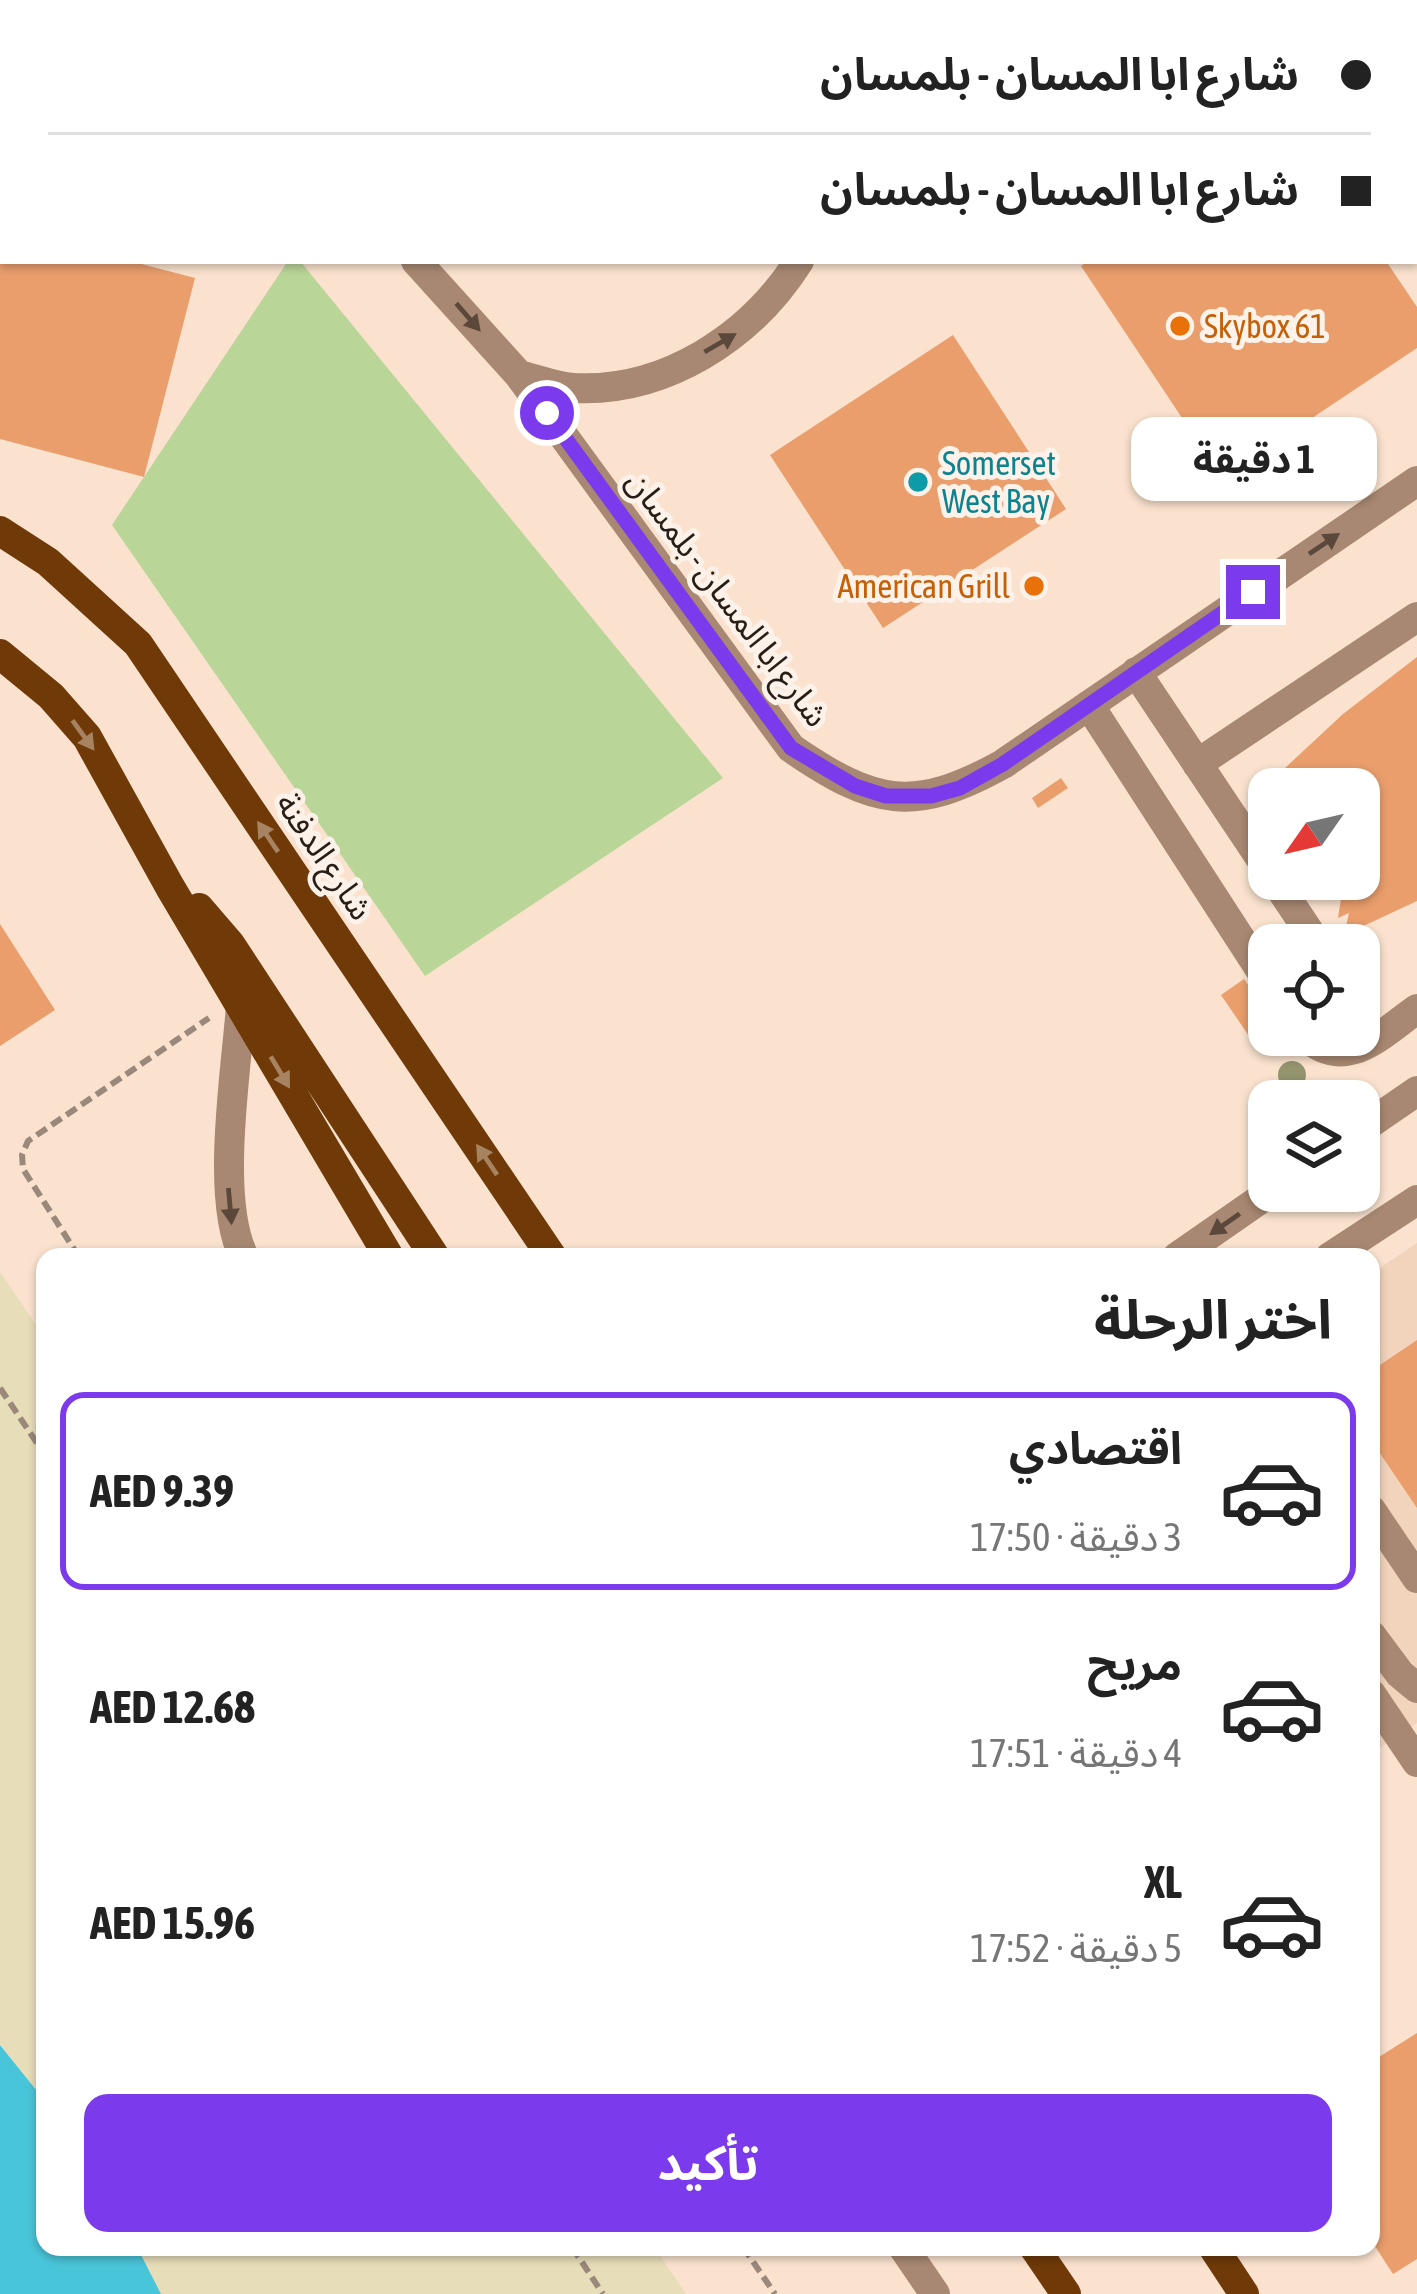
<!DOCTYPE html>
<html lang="ar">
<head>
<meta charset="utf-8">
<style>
	body { margin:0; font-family:"Asap Condensed","Noto Sans Arabic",sans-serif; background:#f2f2f2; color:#222; direction:rtl; height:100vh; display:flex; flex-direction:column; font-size:45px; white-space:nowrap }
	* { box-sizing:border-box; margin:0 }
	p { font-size:39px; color:#767676 }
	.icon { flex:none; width:66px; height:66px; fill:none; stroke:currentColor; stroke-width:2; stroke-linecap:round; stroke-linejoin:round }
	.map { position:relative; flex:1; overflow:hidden; direction:ltr }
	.panel { position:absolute; left:36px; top:1248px; width:1344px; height:1008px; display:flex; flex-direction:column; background:#fff; border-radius:24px; box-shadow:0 3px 9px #0004; direction:rtl }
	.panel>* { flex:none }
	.hud { position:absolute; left:0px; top:0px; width:1419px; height:264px; box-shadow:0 3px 9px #0004; direction:rtl; display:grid; align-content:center; height:264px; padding:0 48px; background:#fff }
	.needle { width:78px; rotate:236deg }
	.tools { position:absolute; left:1248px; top:768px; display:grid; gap:24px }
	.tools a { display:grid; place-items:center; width:132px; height:132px; border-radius:24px; background:#fff; box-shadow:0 3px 9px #0004; font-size:60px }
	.end { position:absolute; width:54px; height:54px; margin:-27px; border:15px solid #7c3aed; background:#fff; box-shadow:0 0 0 6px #fff }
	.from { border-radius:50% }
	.bubble { position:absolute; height:84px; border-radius:24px; background:#fff; box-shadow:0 3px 9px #0004; font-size:39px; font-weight:700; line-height:84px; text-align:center; direction:rtl }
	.hud b { display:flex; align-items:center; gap:42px; height:114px; font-size:45px }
	.hud b+b { border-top:3px solid #e0e0e0 }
	.hud i { width:30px; height:30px; background:#222 }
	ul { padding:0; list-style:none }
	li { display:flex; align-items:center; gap:36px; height:198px; margin:0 24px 18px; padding:0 24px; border:6px solid transparent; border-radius:24px }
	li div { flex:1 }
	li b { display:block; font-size:45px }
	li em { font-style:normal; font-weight:700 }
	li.current { border-color:#7c3aed }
	li>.icon { width:108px; height:108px; stroke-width:1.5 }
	h2 { padding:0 48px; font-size:54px; line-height:144px }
	.cta { display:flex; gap:24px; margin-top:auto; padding:24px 48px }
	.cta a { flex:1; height:138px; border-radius:24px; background:#7c3aed; color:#fff; font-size:48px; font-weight:700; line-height:138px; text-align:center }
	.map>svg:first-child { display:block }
	.built { fill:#f2d4bd }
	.green { fill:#bad598 }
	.sand { fill:#e7ddb8 }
	.water { fill:#49c5d9 }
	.building { fill:#e99e6c }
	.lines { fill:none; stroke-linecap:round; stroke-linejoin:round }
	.path { stroke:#9a897b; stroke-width:6; stroke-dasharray:12 6; stroke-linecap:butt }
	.minor { stroke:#a88872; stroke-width:30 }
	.major { stroke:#6f3908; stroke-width:30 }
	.tree { fill:#94956e }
	.oneway { fill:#5b483b }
	.oneway2 { fill:#a78362 }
	.route { stroke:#7c3aed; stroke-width:15 }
	.food-dot { fill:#e8710a; stroke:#fcf2ea; stroke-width:4.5 }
	.culture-dot { fill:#0f9aa8; stroke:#fcf2ea; stroke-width:4.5 }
	.labels { text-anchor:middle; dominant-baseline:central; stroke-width:10; stroke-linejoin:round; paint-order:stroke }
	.food-label { font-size:33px; fill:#c56008; stroke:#fcf2ea; text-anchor:start }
	.culture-label { font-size:33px; fill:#0d838f; stroke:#fcf2ea; text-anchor:start }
	.street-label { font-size:33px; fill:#271e17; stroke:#fcf2ea }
</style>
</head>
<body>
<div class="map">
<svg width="1417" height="2294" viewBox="0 0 1417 2294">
	<rect width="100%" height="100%" fill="#fae2ce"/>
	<path class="built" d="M1417,1243v480l-46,31v-480z"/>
	<path class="green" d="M288,261h12l423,517 -298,198 -313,-451z"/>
	<path class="sand" d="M0,1272l45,66v763l-45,-57z
		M137,2247h517l32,47h-525z"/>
	<path class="water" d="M0,2045l45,56v146h92l24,47h-161z"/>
	<path class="building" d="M0,261h130l65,17 -51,199 -144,-38z
		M1088,261h298l31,46v41l-195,130 -141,-212z
		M953,335l113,174 -183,119 -113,-173z
		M1417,657v244l-73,34 5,-22 -11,5 6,-39h15v-37l9,-6 -9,-13v-34h-90v23l-11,-2 10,-13 -12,-2 87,-81z
		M1061,778l7,10 -30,20 -6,-10z
		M0,924l55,86 -55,36z
		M1244,979l25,37v7l-20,13 -28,-41z
		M1417,1340v168l-46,-68v-69z
		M1417,2033v226l-24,15 -22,-34v-178z"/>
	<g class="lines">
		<path class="path" d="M79,1257l-56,-88 -1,-14 6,-14 181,-123
			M0,1388l45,67
			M572,2247l31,47
			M743,2247l32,47"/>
		<path class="minor" d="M803,0l1,3
			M1370,0l2,3
			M0,21l3,1
			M1416,66l1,1
			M416,261l103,114 272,373c83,57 122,66 212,16l414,-283
			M519,375c17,4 36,12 54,13 92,5 178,-51 226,-127
			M1136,672l133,199
			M1089,705l180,278
			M1197,764l220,-147
			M1274,879l42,63
			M241,1006c-5,66 -26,194 3,251
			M1304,1035c41,39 76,0 113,-26
			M1359,1131l58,-40
			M1177,1257l95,-66
			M1330,1257l87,-57
			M1371,1510l46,68
			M1371,1635l29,39 17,14
			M1371,1694l46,68
			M903,2247l32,47"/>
		<path class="major" d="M0,531l48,31 90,82 414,613
			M0,654l51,42 36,41 83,150 219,370
			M199,908l31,36 205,313
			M1034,2247l32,47
			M1213,2247l31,47"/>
	</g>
	<circle class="tree" cx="1292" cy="1075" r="14"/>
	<defs><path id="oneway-solid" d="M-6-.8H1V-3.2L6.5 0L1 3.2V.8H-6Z" transform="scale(3)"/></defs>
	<g class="oneway">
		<use href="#oneway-solid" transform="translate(468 317) rotate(49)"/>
		<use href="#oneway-solid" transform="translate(720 343) rotate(-30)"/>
		<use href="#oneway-solid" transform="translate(1324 544) rotate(-34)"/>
		<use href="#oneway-solid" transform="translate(230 1206) rotate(85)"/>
		<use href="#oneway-solid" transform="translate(1225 1224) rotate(145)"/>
	</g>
	<g class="oneway2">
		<use href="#oneway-solid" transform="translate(83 735) rotate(54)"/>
		<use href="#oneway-solid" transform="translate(268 837) rotate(-124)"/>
		<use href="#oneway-solid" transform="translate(280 1072) rotate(59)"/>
		<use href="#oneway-solid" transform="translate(487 1160) rotate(-124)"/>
	</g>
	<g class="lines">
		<path class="route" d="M547,413l244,335 64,38 31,10h45l29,-8 43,-24 250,-172"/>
	</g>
	<g class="food-dot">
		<circle cx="1180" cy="326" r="12"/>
		<circle cx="1034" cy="586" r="12"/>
	</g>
	<circle class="culture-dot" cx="918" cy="482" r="12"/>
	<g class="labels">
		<g class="food-label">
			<text x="1204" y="326">Skybox 61</text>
			<text x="1010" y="586" text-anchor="end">American Grill</text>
		</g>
		<g class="culture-label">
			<text x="942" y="463">Somerset<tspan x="942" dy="38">West Bay</tspan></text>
		</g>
		<g class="street-label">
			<text transform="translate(728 598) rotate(53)">شارع ابا المسان - بلمسان</text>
			<text transform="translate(325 856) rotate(56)">شارع الدفنة</text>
		</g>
	</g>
</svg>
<div class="tools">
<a><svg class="needle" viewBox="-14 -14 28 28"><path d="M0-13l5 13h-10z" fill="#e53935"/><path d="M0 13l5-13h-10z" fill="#767676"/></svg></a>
<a><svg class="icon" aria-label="locate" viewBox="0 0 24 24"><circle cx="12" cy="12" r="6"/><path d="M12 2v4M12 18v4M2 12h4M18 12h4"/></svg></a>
<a><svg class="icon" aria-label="layers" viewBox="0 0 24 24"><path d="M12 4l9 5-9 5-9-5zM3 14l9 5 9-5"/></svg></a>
</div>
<i class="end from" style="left:547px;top:413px"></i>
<i class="end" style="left:1253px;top:592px"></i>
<div class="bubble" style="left:1131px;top:417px;width:246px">1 دقيقة</div>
<div class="hud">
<b><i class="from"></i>شارع ابا المسان - بلمسان</b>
<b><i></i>شارع ابا المسان - بلمسان</b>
</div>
<section class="panel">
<h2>اختر الرحلة</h2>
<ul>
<li class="current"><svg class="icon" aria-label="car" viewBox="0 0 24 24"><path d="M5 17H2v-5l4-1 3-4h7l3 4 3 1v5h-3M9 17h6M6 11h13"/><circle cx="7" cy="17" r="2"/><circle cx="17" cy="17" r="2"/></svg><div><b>اقتصادي</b><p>3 دقيقة · 17:50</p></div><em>AED 9.39</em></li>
<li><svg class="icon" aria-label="car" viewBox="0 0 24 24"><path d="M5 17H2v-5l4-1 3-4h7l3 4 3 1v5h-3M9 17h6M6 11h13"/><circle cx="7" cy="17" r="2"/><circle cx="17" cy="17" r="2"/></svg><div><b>مريح</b><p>4 دقيقة · 17:51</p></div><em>AED 12.68</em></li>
<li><svg class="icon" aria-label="car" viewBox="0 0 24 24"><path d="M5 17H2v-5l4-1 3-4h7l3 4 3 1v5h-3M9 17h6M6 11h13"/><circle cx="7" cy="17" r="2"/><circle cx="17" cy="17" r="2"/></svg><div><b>XL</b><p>5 دقيقة · 17:52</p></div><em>AED 15.96</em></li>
</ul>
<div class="cta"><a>تأكيد</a></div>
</section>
</div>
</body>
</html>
